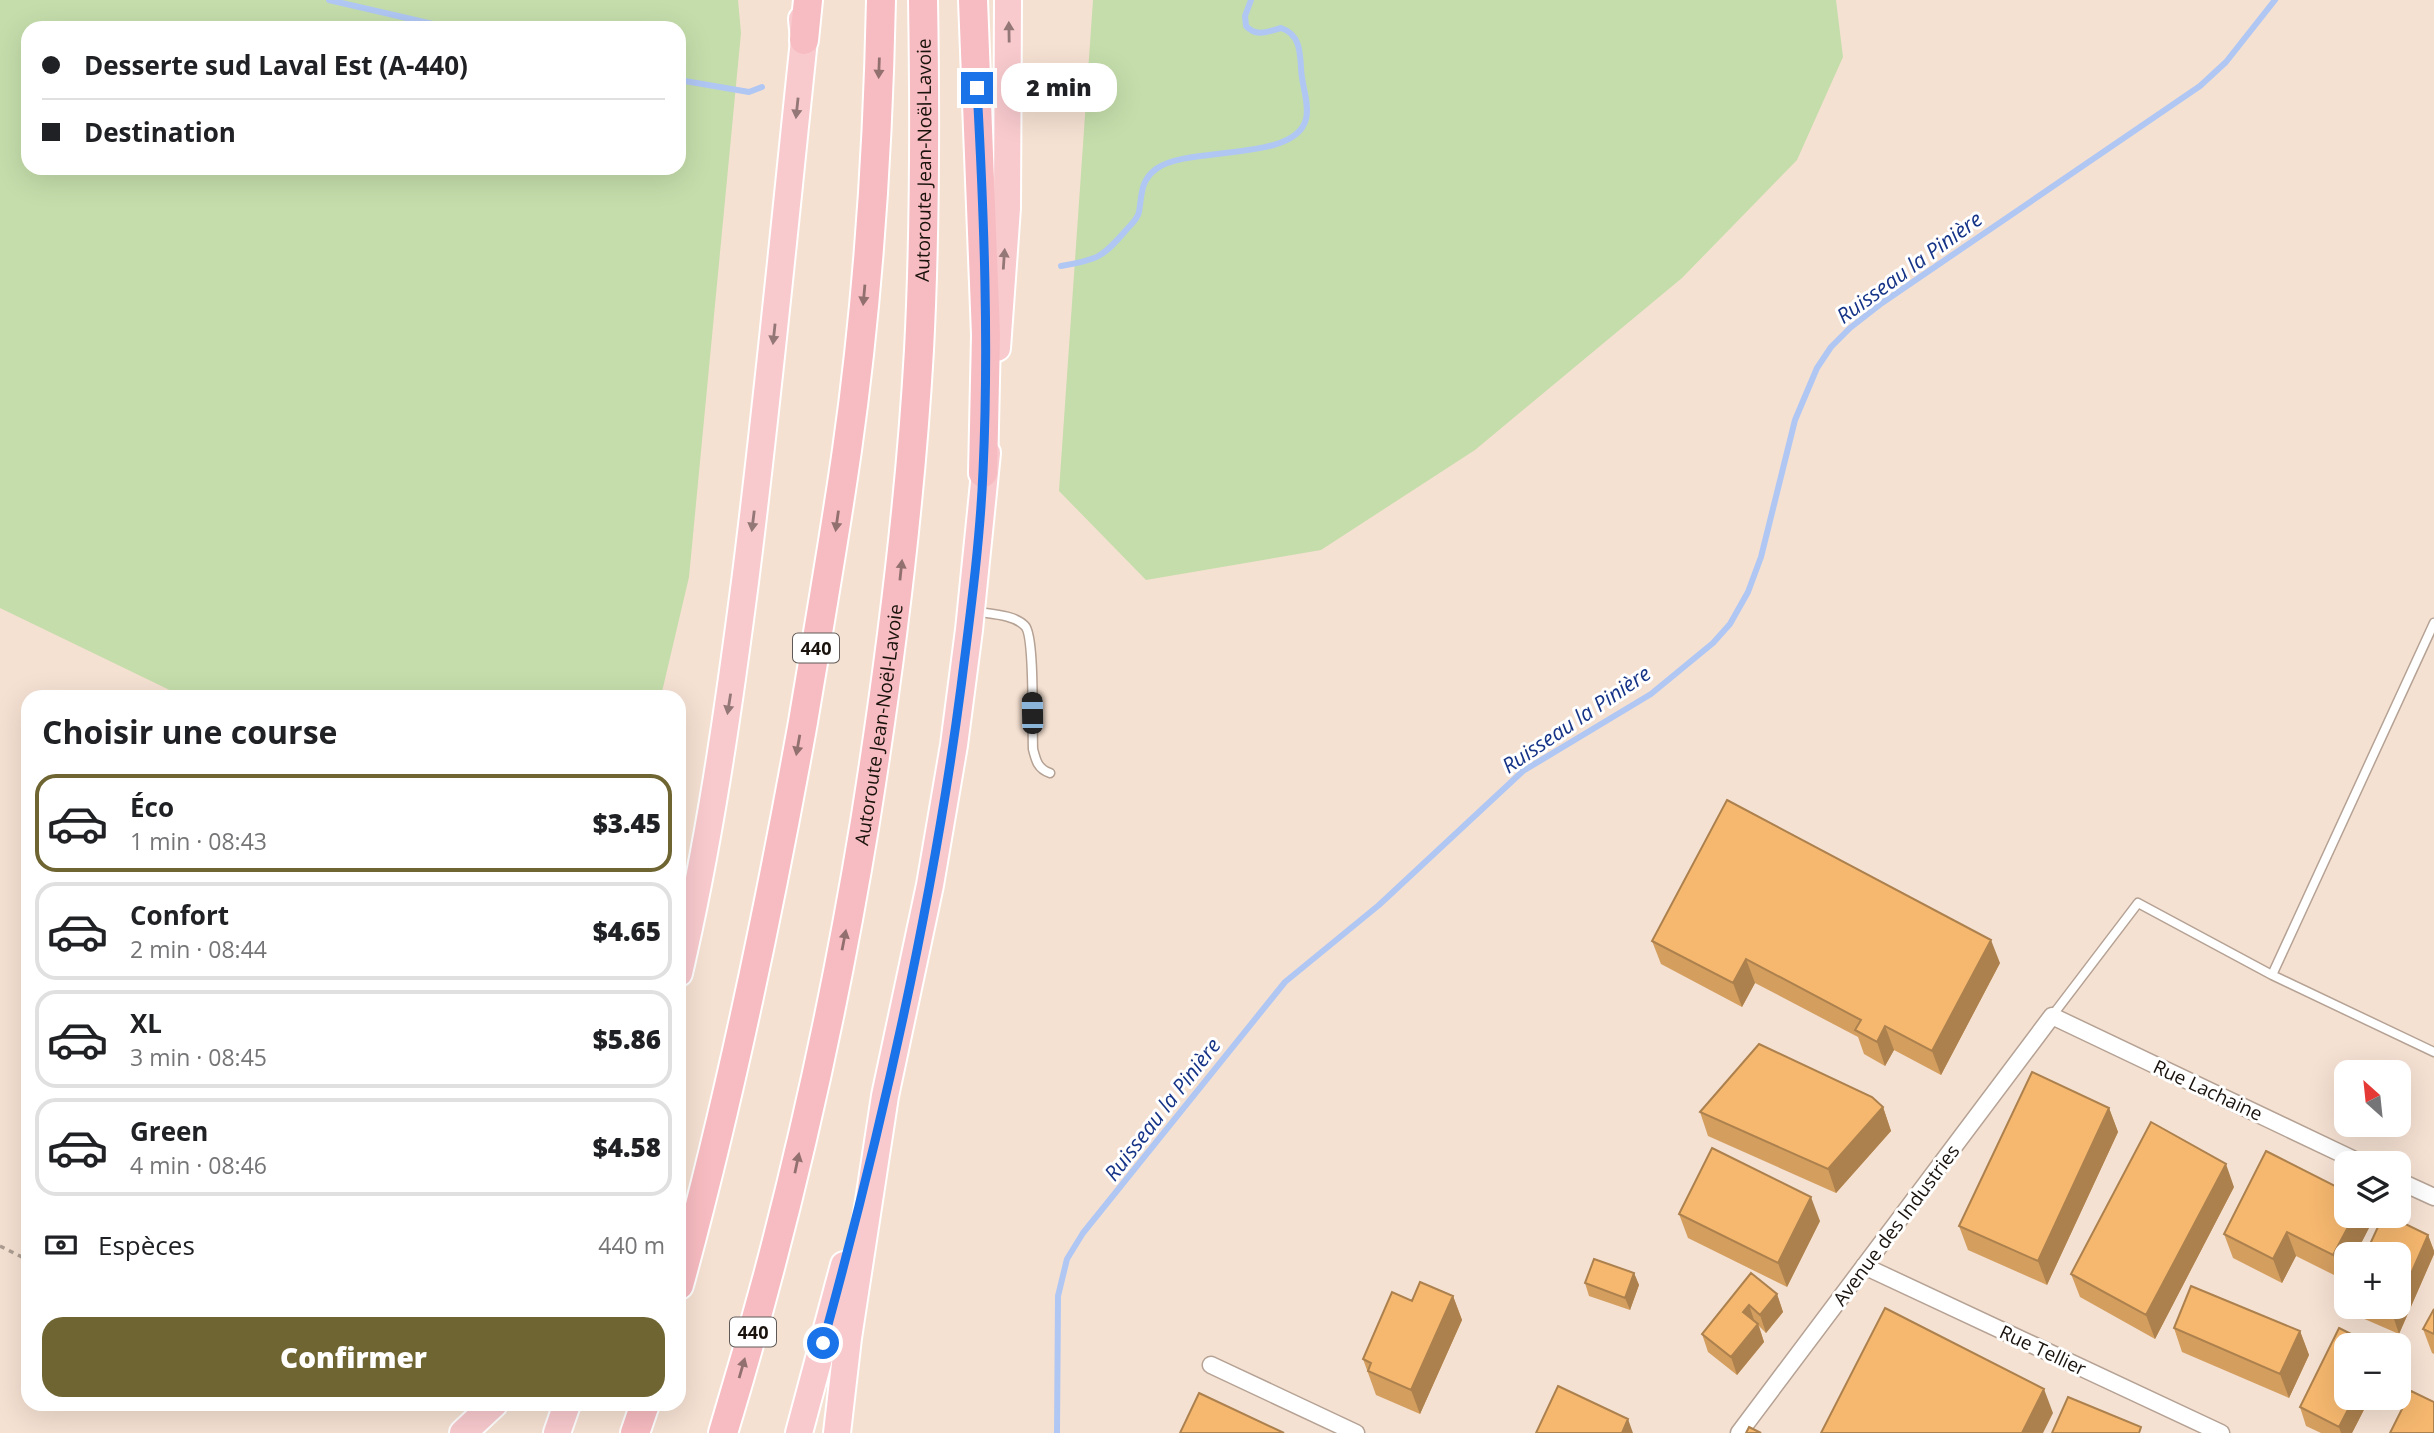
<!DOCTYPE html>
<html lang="fr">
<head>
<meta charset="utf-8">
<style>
	body { margin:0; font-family:"Open Sans",sans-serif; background:#f2f2f2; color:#202124; height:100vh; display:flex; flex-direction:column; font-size:26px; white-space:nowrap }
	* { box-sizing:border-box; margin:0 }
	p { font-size:23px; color:#757577 }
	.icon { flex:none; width:38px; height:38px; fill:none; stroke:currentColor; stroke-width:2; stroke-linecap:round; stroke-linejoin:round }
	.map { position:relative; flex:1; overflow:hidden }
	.side { position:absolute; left:21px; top:690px; width:665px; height:721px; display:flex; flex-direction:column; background:#fff; border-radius:21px; box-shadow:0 7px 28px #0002 }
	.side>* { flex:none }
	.banner { position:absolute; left:21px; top:21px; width:665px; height:154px; border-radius:21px; box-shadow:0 7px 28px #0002; display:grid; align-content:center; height:154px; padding:0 21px; background:#fff }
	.needle { width:46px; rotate:333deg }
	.controls { position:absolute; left:2334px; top:1060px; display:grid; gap:14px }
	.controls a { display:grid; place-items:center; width:77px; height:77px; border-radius:14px; background:#fff; box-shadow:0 7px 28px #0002; font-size:35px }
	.end { position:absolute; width:32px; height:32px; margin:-16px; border:9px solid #1a73e8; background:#fff; box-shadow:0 0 0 4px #fff }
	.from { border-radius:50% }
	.bubble { position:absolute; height:49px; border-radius:21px; background:#fff; box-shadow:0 7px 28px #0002; font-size:23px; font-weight:800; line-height:49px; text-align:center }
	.car { position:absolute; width:21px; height:42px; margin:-21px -10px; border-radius:9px; box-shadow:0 0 5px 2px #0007; background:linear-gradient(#222 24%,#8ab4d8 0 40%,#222 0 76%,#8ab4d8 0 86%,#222 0) }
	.banner b { display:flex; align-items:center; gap:24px; height:66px; font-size:26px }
	.banner b+b { border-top:2px solid #e0e0e0 }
	.banner i { width:18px; height:18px; background:#202124 }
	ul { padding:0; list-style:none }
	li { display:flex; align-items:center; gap:21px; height:98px; margin:0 14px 10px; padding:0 7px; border:4px solid #e0e0e0; border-radius:21px }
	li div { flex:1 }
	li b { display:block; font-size:26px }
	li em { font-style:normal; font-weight:800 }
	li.on { border-color:#6f6532 }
	li>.icon { width:63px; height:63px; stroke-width:1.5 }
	h2 { padding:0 21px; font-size:32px; line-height:84px }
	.pay { display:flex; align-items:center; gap:18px; height:77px; padding:0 21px; font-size:26px }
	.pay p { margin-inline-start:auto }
	.action { display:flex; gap:14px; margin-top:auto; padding:14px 21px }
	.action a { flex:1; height:80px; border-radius:21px; background:#6f6532; color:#fff; font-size:28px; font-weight:800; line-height:80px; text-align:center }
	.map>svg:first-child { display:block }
	.green { fill:#c5ddab; fill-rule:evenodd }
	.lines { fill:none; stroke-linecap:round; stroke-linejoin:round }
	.stream { stroke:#b0c7f4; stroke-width:6 }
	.service-casing { stroke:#b5a294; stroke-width:11 }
	.minor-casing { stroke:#b5a294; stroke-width:19 }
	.trunk-casing { stroke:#fff; stroke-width:30 }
	.motorway-casing { stroke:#fff; stroke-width:32 }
	.path { stroke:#ad9d92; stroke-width:3.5; stroke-dasharray:5 5; stroke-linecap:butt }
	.service { stroke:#fff; stroke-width:8 }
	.minor { stroke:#fff; stroke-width:16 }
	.trunk { stroke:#f8cace; stroke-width:26 }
	.motorway { stroke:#f7bcc1; stroke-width:28 }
	.wall { fill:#d49e5f }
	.shaded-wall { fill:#ac814e }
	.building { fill:#f6b86f; stroke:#ac814e; stroke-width:2 }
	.oneway { fill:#947777 }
	.oneway2 { fill:#937070 }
	.route { stroke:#1a73e8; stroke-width:9 }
	.labels { text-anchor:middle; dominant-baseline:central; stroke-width:6; stroke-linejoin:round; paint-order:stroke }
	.shield { fill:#fff; stroke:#5e5956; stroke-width:2 }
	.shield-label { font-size:18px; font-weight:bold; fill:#19120d }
	.street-label { font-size:19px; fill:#19120d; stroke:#fff }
	.water-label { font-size:21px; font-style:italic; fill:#153387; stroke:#fff }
</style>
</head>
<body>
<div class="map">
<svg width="2434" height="1433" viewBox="0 0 2434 1433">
	<rect width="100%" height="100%" fill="#f5e1d2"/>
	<path class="green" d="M0,0h738l3,33 -52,544 -28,119h-479l-182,-88zM28,28h651v140h-651z
		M1093,0h743l7,57 -46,103 -115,118 -207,172 -154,100 -175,30 -87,-89z"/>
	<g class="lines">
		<path class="stream" d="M329,0l121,28
			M679,80l70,12 13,-5
			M1061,266c37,-6 42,-9 66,-37 5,-5 11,-11 12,-17 3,-17 1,-31 17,-43 32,-24 139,-6 150,-50 4,-16 -5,-35 -5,-52 -1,-17 -2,-33 -20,-39 -14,4 -25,9 -35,-2l-1,-10 6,-16
			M1057,1433l1,-137 9,-37 16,-26 202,-251 94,-77 144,-134 128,-77 62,-51 17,-19 18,-32 13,-35 34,-137 22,-52 14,-21 19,-19 32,-25 318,-217 26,-24 49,-62"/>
		<g class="service-casing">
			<path id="service" d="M973,611c15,3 41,3 52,15 10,10 7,103 8,123 3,12 5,20 17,24
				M2272,975l162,77
				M2052,1016l86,-113 134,72 162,-352"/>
		</g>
		<g class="minor-casing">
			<path id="minor" d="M2399,1181l35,16
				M1864,1266l357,167
				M1211,1365l145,68
				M1739,1433l313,-417 311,148"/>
		</g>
		<g class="trunk-casing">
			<path id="trunk" d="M997,348l10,-140 1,-208
				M679,973c30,-129 49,-260 66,-391 23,-181 40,-362 59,-542l-2,-21
				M463,1433l31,-29
				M557,1433l10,-29
				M799,1433l45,-168
				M837,1433l11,-95 37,-242 45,-211 24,-140 15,-115 18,-177"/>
		</g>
		<g class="motorway-casing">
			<g id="motorway">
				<path d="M973,0l13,335 -3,138"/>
				<path d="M804,40l4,-40"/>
				<path d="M679,1285c51,-186 90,-374 124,-563 15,-90 31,-181 44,-272 21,-148 31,-300 34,-450"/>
				<path d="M635,1433l10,-29"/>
				<path id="s1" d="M723,1433c61,-200 108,-404 142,-611 25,-157 45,-313 54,-472 6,-116 6,-233 4,-350"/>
			</g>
		</g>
		<path class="path" d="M0,1246l28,14"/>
		<use href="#service" class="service"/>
		<use href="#minor" class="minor"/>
		<use href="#trunk" class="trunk"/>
		<use href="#motorway" class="motorway"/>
	</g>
	<path class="wall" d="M1652,941l348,22 -59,112 -47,-25 -9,16 -21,-12 -6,-17 -103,-54 -13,24 -81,-43z
		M1883,1107l8,24 -55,62 -128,-57 -8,-24z
		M2109,1108l9,24 -71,153 -79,-35 -9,-24z
		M2234,1187l-79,152 -75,-42 -9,-23z
		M1679,1214l141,7 -33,66 -99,-49z
		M2371,1224l-16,31h-8v15l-5,9 -46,-23 -14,27 -49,-25 -9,-24z
		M2428,1235l6,16v3l-35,80 -46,-20 -3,-7h49z
		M1634,1273l5,12 -9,25 -41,-14 -4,-13z
		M1751,1273l26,21 6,18 -17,21 -7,-7 5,16 -27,33 -29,-23 -6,-18z
		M1453,1296l9,24 -42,94 -44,-19 -13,-36 49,-58z
		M2434,1309v45l-2,-1 -9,-24z
		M2174,1328l126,3 9,24 -20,43 -107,-46z
		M2347,1398h23l-18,35h-31l-15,-7 -6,-19z"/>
	<path class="shaded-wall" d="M1991,940l9,23 -59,112 -9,-24z
		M1746,959l9,24 -13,24 -9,-24z
		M1885,1026l9,24 -9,16 -8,-24z
		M1883,1107l8,24 -55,62 -8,-24z
		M2109,1108l9,24 -71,153 -9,-24z
		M2226,1164l8,23 -79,152 -9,-24z
		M1811,1197l9,24 -33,66 -9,-24z
		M2354,1216h14l3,8 -16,31h-8v15l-5,9 -9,-24z
		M2287,1232l9,24 -14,27 -9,-24z
		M2428,1235l6,16v3l-35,80 -6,-18 3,-9h3v-6z
		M1634,1273l5,12 -9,25 -5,-12z
		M1777,1294l6,18 -17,21 -6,-18z
		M1453,1296l9,24 -42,94 -9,-24z
		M1749,1305l6,18 -12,-11z
		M1758,1324l6,18 -27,33 -6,-18z
		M2300,1331l9,24 -20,43 -9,-24z
		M2044,1389l9,24 -10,20h-21z
		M2354,1398h16l-18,35h-11l-2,-6z
		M1628,1419l5,14h-11z"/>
	<path class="building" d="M1727,800l264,140 -59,111 -47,-25 -8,16 -22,-12 6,-10 -115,-61 -13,24 -81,-42z
		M1759,1044l113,53 11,10 -55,62 -128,-57z
		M2032,1072l77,36 -71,153 -79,-35z
		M2151,1122l75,42 -80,151 -75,-41z
		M1712,1148l99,49 -33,66 -99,-49z
		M2266,1151l81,41v24h7l-21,39 -46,-23 -14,27 -49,-25z
		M2383,1216h6l39,19 -29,66v-46h-34z
		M1594,1259l40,14 -9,25 -40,-15z
		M1751,1273l26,21 -17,21 -11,-10 -6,7 15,12 -27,33 -29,-23z
		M1420,1282l33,14 -42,94 -43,-19 3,-8 -8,-4 29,-67 20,9z
		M2191,1286l109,45 -20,43 -106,-46z
		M2373,1307h23l-3,9z
		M1885,1308l159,81 -22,44h-201z
		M2434,1309v25l-11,-5z
		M2339,1328l36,18h-28v52h7l-15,29 -39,-20z
		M1558,1386l70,33 -6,14h-86z
		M2411,1391l23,11v31h-44z
		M1199,1393l85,40h-104z
		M2068,1397l73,30 -2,6h-87z
		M1749,1427l12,6h-15z"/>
	<defs><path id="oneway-solid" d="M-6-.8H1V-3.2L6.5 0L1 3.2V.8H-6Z" transform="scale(1.75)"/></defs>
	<g class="oneway">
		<use href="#oneway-solid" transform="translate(1009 32) rotate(-91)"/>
		<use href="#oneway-solid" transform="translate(797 108) rotate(96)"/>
		<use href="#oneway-solid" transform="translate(1004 259) rotate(-86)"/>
		<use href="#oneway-solid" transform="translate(774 334) rotate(96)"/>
		<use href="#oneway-solid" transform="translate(753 521) rotate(97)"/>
		<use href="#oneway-solid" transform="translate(729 704) rotate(99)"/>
	</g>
	<g class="oneway2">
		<use href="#oneway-solid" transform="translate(879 68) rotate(92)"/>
		<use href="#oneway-solid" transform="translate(864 295) rotate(95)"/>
		<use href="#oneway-solid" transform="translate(837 521) rotate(98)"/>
		<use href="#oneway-solid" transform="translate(901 570) rotate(-84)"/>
		<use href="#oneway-solid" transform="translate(798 745) rotate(100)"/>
		<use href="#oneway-solid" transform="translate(844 940) rotate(-79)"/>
		<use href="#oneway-solid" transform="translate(797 1163) rotate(-78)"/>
		<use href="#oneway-solid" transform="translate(742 1368) rotate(-74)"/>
	</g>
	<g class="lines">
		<path class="route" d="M823,1343c59,-215 109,-434 138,-656 9,-71 19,-144 22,-216 6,-127 1,-256 -6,-383"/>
	</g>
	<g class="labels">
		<g class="shield">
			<rect x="793" y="633.5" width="46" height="29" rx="5"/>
			<rect x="730" y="1317.5" width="46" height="29" rx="5"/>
		</g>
		<g class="shield-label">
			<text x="816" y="648">440</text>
			<text x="753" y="1332">440</text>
		</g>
		<g class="street-label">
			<text stroke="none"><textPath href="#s1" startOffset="1293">Autoroute Jean-Noël-Lavoie</textPath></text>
			<text stroke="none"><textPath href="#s1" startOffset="726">Autoroute Jean-Noël-Lavoie</textPath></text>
			<text transform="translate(2208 1090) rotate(25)">Rue Lachaine</text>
			<text transform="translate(1896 1225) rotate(-53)">Avenue des Industries</text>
			<text transform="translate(2043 1350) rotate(25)">Rue Tellier</text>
		</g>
		<g class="water-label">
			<text transform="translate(1909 267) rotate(-36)">Ruisseau la Pinière</text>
			<text transform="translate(1576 719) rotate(-34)">Ruisseau la Pinière</text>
			<text transform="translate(1162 1109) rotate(-52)">Ruisseau la Pinière</text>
		</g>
	</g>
</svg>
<div class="controls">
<a><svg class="needle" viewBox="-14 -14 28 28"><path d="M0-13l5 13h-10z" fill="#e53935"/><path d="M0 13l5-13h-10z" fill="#757577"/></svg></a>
<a><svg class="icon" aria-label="layers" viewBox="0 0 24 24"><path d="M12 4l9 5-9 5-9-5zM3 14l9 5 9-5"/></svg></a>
<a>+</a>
<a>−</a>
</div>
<i class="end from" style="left:823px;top:1343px"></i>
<i class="end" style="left:977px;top:88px"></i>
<div class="bubble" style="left:1001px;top:63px;width:116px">2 min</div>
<i class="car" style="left:1032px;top:713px;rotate:359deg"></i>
<div class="banner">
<b><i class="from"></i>Desserte sud Laval Est (A-440)</b>
<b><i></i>Destination</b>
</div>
<section class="side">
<h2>Choisir une course</h2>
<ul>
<li class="on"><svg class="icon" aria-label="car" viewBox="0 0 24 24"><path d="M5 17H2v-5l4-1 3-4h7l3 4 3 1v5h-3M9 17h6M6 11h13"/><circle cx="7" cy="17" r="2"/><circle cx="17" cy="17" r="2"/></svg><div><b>Éco</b><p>1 min · 08:43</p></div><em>$3.45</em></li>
<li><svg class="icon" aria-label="car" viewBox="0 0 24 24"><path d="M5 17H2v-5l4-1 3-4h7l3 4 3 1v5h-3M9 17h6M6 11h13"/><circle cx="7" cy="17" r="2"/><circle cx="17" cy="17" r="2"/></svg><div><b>Confort</b><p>2 min · 08:44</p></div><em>$4.65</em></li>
<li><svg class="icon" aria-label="car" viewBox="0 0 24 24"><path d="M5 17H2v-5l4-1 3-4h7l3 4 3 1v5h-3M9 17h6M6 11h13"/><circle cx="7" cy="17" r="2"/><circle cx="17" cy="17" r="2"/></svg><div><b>XL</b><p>3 min · 08:45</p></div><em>$5.86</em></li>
<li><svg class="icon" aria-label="car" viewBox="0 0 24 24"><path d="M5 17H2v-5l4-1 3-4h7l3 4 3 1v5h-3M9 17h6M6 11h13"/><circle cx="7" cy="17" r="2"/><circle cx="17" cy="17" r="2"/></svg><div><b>Green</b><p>4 min · 08:46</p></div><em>$4.58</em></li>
</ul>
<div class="pay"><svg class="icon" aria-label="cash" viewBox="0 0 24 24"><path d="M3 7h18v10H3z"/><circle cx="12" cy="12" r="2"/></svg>Espèces<p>440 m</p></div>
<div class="action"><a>Confirmer</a></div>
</section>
</div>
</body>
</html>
